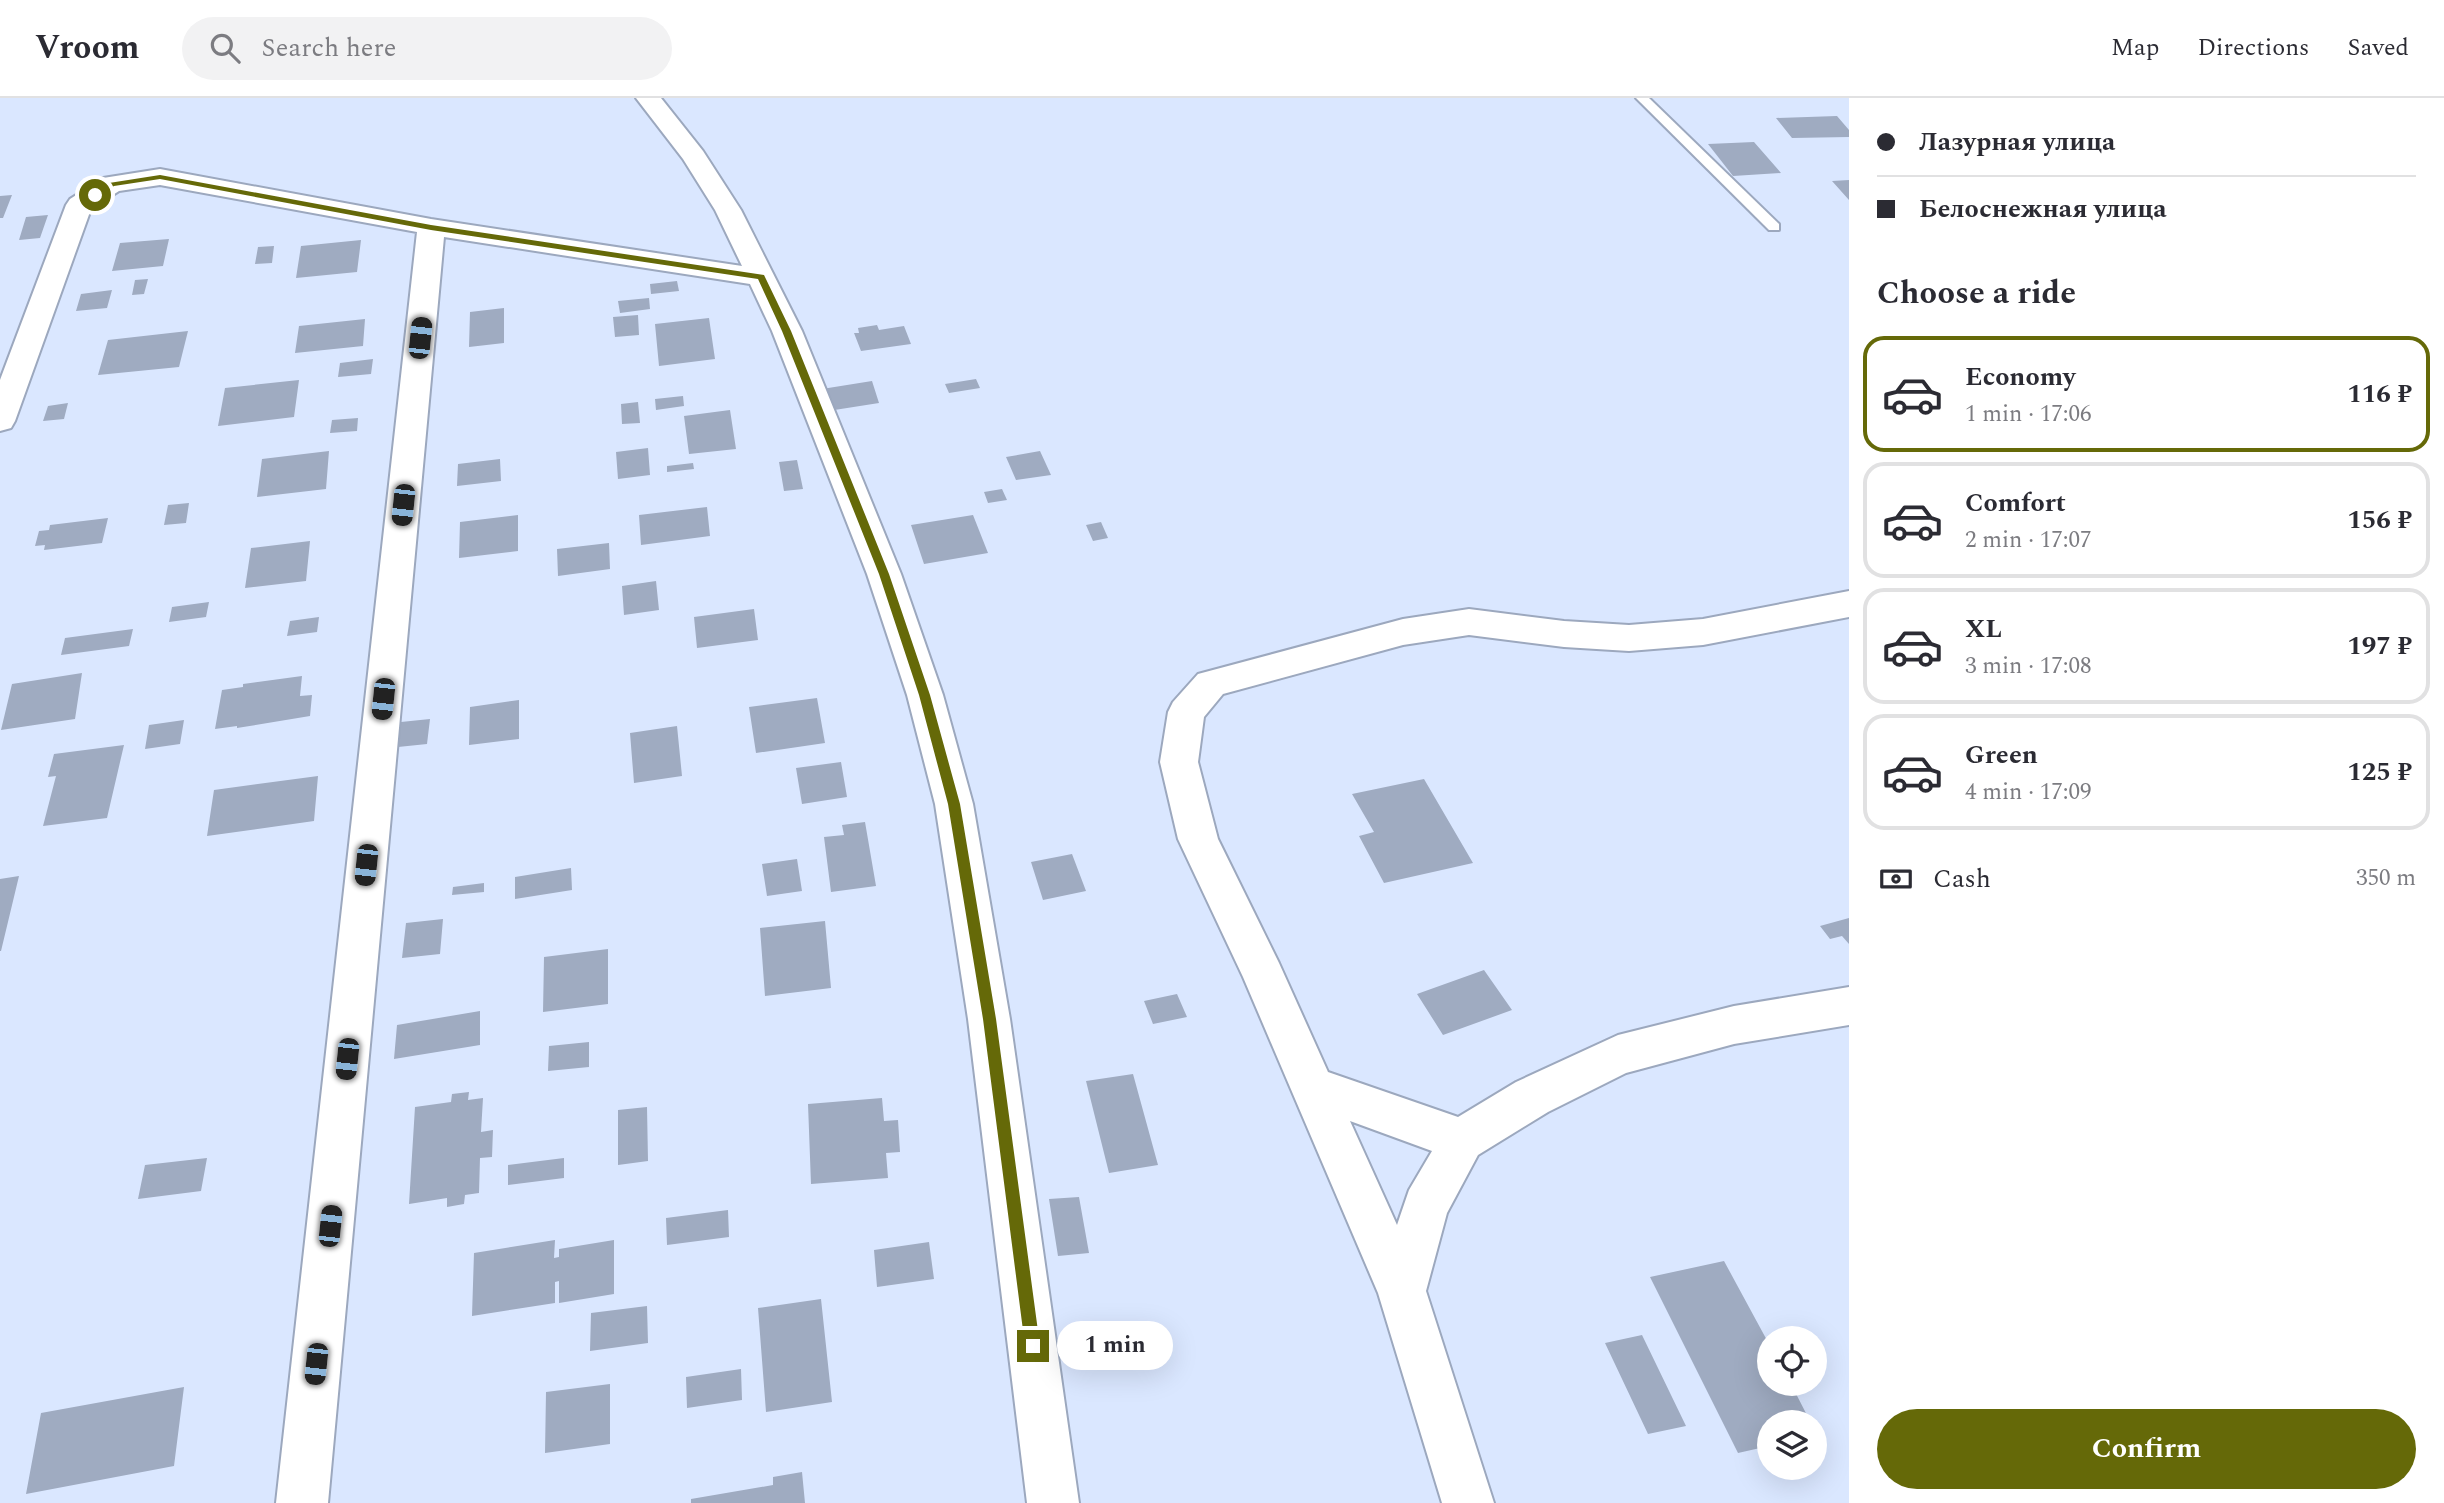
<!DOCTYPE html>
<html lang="en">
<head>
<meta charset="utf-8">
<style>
	body { margin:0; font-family:Spectral,serif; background:#f2f2f3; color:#2b2b33; height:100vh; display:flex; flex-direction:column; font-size:26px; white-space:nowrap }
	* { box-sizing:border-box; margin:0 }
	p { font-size:23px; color:#7c7c81 }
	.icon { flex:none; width:38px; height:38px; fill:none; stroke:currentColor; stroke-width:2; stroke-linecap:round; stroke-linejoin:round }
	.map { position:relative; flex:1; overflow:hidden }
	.drawer { display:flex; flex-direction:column; background:#fff; width:595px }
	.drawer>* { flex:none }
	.top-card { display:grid; align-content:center; height:154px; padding:0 28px; background:#fff }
	.tools { position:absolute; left:1757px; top:1228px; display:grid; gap:14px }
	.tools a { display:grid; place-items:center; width:70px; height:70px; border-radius:50%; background:#fff; box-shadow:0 7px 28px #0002; font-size:35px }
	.end { position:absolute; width:32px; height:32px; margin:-16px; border:9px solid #656908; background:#fff; box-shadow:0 0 0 4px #fff }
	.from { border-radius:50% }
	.bubble { position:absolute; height:49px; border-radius:24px; background:#fff; box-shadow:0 7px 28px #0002; font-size:23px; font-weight:700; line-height:49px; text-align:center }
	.car { position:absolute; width:21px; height:42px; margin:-21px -10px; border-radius:9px; box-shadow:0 0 5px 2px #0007; background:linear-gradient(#222 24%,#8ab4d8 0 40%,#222 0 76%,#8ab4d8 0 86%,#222 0) }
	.top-card b { display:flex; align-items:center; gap:24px; height:66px; font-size:26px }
	.top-card b+b { border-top:2px solid #e1e1e2 }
	.top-card i { width:18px; height:18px; background:#2b2b33 }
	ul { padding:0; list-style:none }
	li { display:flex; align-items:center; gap:21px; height:116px; margin:0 14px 10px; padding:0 14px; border:4px solid #e1e1e2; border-radius:21px }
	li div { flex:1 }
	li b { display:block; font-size:26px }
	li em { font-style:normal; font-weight:700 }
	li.active { border-color:#656908 }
	li>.icon { width:63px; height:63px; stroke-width:1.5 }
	h2 { padding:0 28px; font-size:32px; line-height:84px }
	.pay { display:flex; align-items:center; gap:18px; height:77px; padding:0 28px; font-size:26px }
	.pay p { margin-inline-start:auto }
	.primary-button { display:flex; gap:14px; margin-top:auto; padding:14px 28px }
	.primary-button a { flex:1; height:80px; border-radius:42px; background:#656908; color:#fff; font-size:28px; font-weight:700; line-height:80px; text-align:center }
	header { display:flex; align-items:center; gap:42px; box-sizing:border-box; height:98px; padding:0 35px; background:#fff; border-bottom:2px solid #e1e1e2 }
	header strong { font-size:33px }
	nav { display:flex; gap:38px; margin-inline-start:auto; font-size:24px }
	.search { width:490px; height:63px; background:#f2f2f3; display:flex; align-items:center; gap:18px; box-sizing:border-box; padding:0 24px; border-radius:38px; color:#7c7c81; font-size:26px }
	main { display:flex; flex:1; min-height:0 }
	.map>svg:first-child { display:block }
	.building { fill:#9fabc1 }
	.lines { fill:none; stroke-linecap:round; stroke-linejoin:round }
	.lane-casing { stroke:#9ca8be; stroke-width:4 }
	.street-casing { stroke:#9ca8be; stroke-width:4 }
	.lane { fill:#fff; fill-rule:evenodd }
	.street { fill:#fff; fill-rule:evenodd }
	.route { fill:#656908 }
</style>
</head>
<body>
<header>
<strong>Vroom</strong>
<div class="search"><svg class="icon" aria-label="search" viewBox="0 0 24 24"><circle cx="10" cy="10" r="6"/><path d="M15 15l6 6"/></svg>Search here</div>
<nav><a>Map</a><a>Directions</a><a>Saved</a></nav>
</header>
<main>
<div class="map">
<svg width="1849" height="1405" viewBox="0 0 1849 1405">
	<rect width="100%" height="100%" fill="#dae7ff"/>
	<path class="building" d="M1837,18l12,14v7l-57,1 -16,-20z
		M1754,44l27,31 -48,3 -25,-32z
		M1849,82v20l-17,-19z
		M12,97l-9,23h-3v-22z
		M48,117l-8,23 -21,2 7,-23z
		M169,141l-6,27 -51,5 8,-28z
		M361,142l-4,32 -61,6 5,-32z
		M274,148l-2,17 -17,1 3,-17z
		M148,181l-4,15 -12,1 3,-15z
		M677,183l2,10 -28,3 -1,-10z
		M112,192l-5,18 -31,3 5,-17z
		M649,200l1,11 -30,4 -2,-12z
		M504,210v35l-35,4 1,-35z
		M638,217l1,20 -24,2 -2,-20z
		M709,220l6,41 -56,7 -4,-42z
		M365,221l-2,27 -68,7 4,-27z
		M877,227l2,5 25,-4 7,18 -50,7 -7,-18h5l-1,-5z
		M188,233l-9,36 -81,8 10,-35z
		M373,261l-2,15 -33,3 2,-14z
		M976,281l4,9 -31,5 -4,-9z
		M299,282l-5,37 -76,9 7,-38z
		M872,283l7,22 -51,8 -6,-22z
		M683,298l1,10 -28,4 -1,-11z
		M638,304l2,21 -18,1 -1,-20z
		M68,305l-4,16 -21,2 5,-15z
		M730,312l6,39 -47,5 -5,-38z
		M358,320l-1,13 -27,2 2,-13z
		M648,350l2,27 -32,4 -2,-27z
		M329,353l-3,38 -69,8 5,-38z
		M1040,353l11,24 -35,5 -10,-23z
		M500,361l1,22 -44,5 1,-22z
		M797,362l6,29 -19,2 -5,-29z
		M693,365l1,6 -27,3v-6z
		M1002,391l5,11 -19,3 -4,-11z
		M189,405l-3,20 -22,2 4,-20z
		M707,409l3,29 -69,9 -2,-30z
		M518,417v36l-59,7 1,-36z
		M973,417l15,38 -64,11 -13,-39z
		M108,420l-6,25 -58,7 1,-5 -10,1 4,-15 10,-1 1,-5z
		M1101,424l7,16 -15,3 -7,-16z
		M310,443l-4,40 -61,7 6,-40z
		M609,445l1,26 -52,7 -1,-27z
		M656,483l3,29 -35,5 -2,-29z
		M209,504l-3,15 -37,5 3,-15z
		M754,511l4,31 -61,8 -3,-31z
		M319,519l-2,15 -30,4 3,-15z
		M133,531l-4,17 -68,9 4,-17z
		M82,575l-7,46 -74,11 11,-46z
		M302,578l-2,20 12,-1 -2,21 -73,12v-2l-22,3 7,-39 21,-3v-3z
		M817,600l8,45 -69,10 -7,-46z
		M519,602v39l-50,6 1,-38z
		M430,621l-3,25 -29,3 3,-25z
		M184,622l-4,24 -35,5 4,-24z
		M677,628l5,50 -48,7 -4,-50z
		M124,647l-17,73 -64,8 13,-50 -8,1 6,-23z
		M841,664l6,35 -45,7 -6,-36z
		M318,678l-4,45 -107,15 7,-46z
		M1424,681l49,84 -89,20 -25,-47 15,-4 -22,-38z
		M865,724l11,64 -45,6 -7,-55 20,-2 -2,-10z
		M1072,756l14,37 -43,9 -12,-38z
		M797,761l5,32 -35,5 -5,-32z
		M571,770l1,22 -57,9v-22z
		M19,778l-18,75h-1v-72z
		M484,785v9l-32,3 1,-8z
		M1849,820v26l-7,-8 -12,3 -10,-13z
		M443,821l-3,35 -38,4 4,-35z
		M825,823l6,67 -66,8 -5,-68z
		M608,851v55l-65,8 1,-55z
		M1484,872l28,40 -69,25 -26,-41z
		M1177,896l10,23 -34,7 -9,-23z
		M480,913v34l-86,14 3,-34z
		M589,944v25l-41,4 1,-25z
		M1133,976l25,91 -49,8 -23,-92z
		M469,994l-1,8 15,-2 -2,34 12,-2 -1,27 -12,1 -1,35 -14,2 -1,9 -17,3v-9l-38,6 6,-97 36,-5 1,-8z
		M882,1000l2,23 14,-1 2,32 -14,1 2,25 -77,6 -3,-80z
		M647,1009l1,54 -30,4v-55z
		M207,1060l-6,33 -63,8 7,-34z
		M564,1060v20l-56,7v-20z
		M1079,1099l10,56 -31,3 -9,-57z
		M728,1112l1,27 -62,8 -1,-27z
		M555,1142l-1,18 5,-1v-8l55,-9v54l-55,9v-22l-4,1v21l-83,13 2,-63z
		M929,1144l5,37 -57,8 -3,-37z
		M1724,1163l45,83v40h22l20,39h-42v23l-31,7 -88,-176z
		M821,1201l11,103 -66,10 -8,-104z
		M647,1208l1,37 -58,8 1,-38z
		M1642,1237l44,91 -38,8 -43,-91z
		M741,1271l1,31 -55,8 -1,-31z
		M610,1286v60l-65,9 1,-61z
		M184,1289l-10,79 -148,28 15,-81z
		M802,1374l3,31h-114v-4l82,-14v-8z"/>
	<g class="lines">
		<g class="lane-casing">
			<path id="lane" d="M1636,0h13l130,126v6h-10z"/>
		</g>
		<g class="street-casing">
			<path id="street" d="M636,0h25l42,53 38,59 61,121 99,243 42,121 30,109 37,215 69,484h-52l-59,-484 -33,-215 -28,-109 -40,-121 -95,-243 -22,-47 -306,-47 -116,1266h-52l141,-1271 -257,-47 -41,6 -28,18 -76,212 -4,7 -11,3v-51l66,-175 4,-6 33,-21 57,-9 271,50 311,47 -27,-56 -32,-51z
				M1849,493v26l-146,28 -74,6 -65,-4 -95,-12 -66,10 -180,49 -19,23 -6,45 20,77 61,124 49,109 130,45 58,-35 102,-47 116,-29 115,-19v38l-115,19 -108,29 -78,39 -70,43 -31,58 -21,78 68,212h-52l-64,-210 -135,-316 -65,-138 -18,-77 8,-50 5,-10 25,-28 205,-55 66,-10 95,12 65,4 74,-6zM1350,1023l82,30 -23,39 -12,35z"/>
		</g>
		<use href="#lane" class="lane"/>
		<use href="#street" class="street"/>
	</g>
	<path class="route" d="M160,77l271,50 333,50 27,56 98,243 41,121 30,109 36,215 44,327 -2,5 -5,2 -5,-2 -3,-5 -42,-327 -35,-215 -29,-109 -40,-121 -97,-243 -24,-52 -327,-49 -271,-51 -46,7 -16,10 -7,-1 18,-12z"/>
</svg>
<div class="tools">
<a><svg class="icon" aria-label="locate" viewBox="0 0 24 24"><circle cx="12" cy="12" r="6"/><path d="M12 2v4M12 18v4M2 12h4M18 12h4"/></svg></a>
<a><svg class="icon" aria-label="layers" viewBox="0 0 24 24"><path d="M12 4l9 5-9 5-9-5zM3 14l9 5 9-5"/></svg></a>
</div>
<i class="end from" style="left:95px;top:97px"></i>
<i class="end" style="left:1033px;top:1248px"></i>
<div class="bubble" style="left:1057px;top:1223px;width:116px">1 min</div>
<i class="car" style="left:420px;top:240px;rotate:6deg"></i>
<i class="car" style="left:403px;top:407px;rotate:186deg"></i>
<i class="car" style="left:383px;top:601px;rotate:186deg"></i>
<i class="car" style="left:366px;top:767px;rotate:186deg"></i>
<i class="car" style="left:347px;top:961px;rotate:186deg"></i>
<i class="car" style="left:330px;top:1128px;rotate:6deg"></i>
<i class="car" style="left:316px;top:1266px;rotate:186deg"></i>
</div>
<section class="drawer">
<div class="top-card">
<b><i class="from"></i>Лазурная улица</b>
<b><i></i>Белоснежная улица</b>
</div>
<h2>Choose a ride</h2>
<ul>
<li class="active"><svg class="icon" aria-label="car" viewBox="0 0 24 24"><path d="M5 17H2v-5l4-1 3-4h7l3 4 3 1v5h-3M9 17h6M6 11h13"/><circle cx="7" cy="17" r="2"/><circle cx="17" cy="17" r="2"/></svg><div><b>Economy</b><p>1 min · 17:06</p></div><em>116 ₽</em></li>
<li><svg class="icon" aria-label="car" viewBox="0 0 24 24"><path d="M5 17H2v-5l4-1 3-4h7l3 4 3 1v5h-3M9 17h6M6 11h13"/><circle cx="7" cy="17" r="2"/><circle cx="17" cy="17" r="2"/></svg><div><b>Comfort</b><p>2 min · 17:07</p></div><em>156 ₽</em></li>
<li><svg class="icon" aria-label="car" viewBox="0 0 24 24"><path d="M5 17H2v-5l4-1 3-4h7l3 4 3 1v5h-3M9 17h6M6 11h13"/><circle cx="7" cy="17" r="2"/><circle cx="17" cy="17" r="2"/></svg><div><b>XL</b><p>3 min · 17:08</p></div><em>197 ₽</em></li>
<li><svg class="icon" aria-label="car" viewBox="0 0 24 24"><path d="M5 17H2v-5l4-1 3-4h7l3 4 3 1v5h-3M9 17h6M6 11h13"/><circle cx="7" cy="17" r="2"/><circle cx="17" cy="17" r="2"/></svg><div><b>Green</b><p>4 min · 17:09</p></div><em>125 ₽</em></li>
</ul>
<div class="pay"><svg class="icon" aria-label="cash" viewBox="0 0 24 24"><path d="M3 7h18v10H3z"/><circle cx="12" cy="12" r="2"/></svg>Cash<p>350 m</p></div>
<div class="primary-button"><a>Confirm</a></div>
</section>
</main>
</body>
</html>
